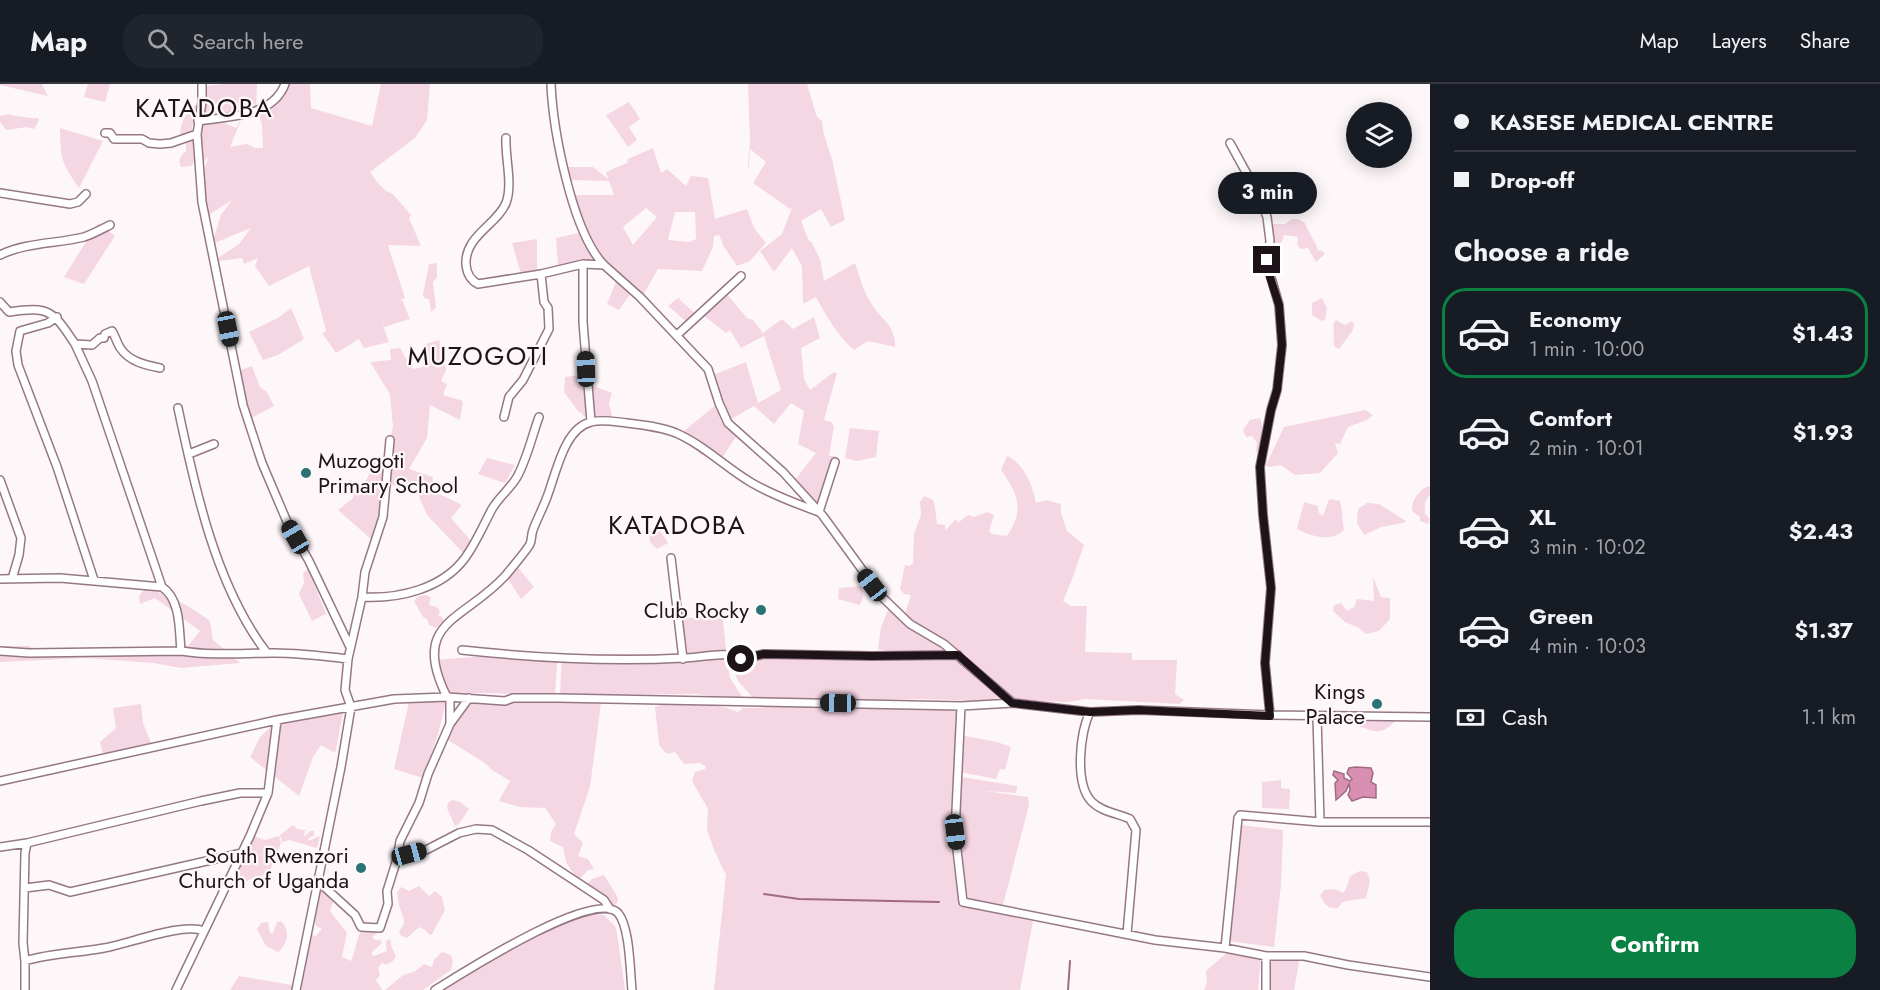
<!DOCTYPE html>
<html lang="en">
<head>
<meta charset="utf-8">
<style>
	body { margin:0; font-family:Jost,sans-serif; background:#20242c; color:#f1f3f6; height:100vh; display:flex; flex-direction:column; font-size:22px; white-space:nowrap }
	* { box-sizing:border-box; margin:0 }
	p { font-size:20px; color:#9ea1a6 }
	.icon { flex:none; width:33px; height:33px; fill:none; stroke:currentColor; stroke-width:2; stroke-linecap:round; stroke-linejoin:round }
	.map { position:relative; flex:1; overflow:hidden }
	.sheet { display:flex; flex-direction:column; background:#171b24; width:450px }
	.sheet>* { flex:none }
	.banner { display:grid; align-content:center; height:132px; padding:0 24px; background:#171b24 }
	.buttons { position:absolute; left:1346px; top:18px; display:grid; gap:12px }
	.buttons a { display:grid; place-items:center; width:66px; height:66px; border-radius:50%; background:#171b24; box-shadow:0 3px 15px #0003; font-size:30px }
	.end { position:absolute; width:27px; height:27px; margin:-14px; border:8px solid #1e1318; background:#fff; box-shadow:0 0 0 3px #fff }
	.from { border-radius:50% }
	.bubble { position:absolute; height:42px; border-radius:21px; background:#171b24; box-shadow:0 3px 15px #0003; font-size:20px; font-weight:700; line-height:42px; text-align:center }
	.car { position:absolute; width:18px; height:36px; margin:-18px -9px; border-radius:8px; box-shadow:0 0 4px 2px #0007; background:linear-gradient(#222 24%,#8ab4d8 0 40%,#222 0 76%,#8ab4d8 0 86%,#222 0) }
	.banner b { display:flex; align-items:center; gap:21px; height:57px; font-size:22px }
	.banner b+b { border-top:2px solid #363941 }
	.banner i { width:15px; height:15px; background:#f1f3f6 }
	ul { padding:0; list-style:none }
	li { display:flex; align-items:center; gap:18px; height:90px; margin:0 12px 9px; padding:0 12px; border:3px solid transparent; border-radius:24px }
	li div { flex:1 }
	li b { display:block; font-size:22px }
	li em { font-style:normal; font-weight:700 }
	li.selected { border-color:#0b8043 }
	li>.icon { width:54px; height:54px; stroke-width:1.5 }
	h2 { padding:0 24px; font-size:27px; line-height:72px }
	.pay { display:flex; align-items:center; gap:15px; height:66px; padding:0 24px; font-size:22px }
	.pay p { margin-inline-start:auto }
	.button { display:flex; gap:12px; margin-top:auto; padding:12px 24px }
	.button a { flex:1; height:69px; border-radius:24px; background:#0b8043; color:#fff; font-size:24px; font-weight:700; line-height:69px; text-align:center }
	header { display:flex; align-items:center; gap:36px; box-sizing:border-box; height:84px; padding:0 30px; background:#171b24; border-bottom:2px solid #363941 }
	header strong { font-size:28px }
	nav { display:flex; gap:33px; margin-inline-start:auto; font-size:21px }
	.search { width:420px; height:54px; background:#20242c; display:flex; align-items:center; gap:15px; box-sizing:border-box; padding:0 21px; border-radius:24px; color:#9ea1a6; font-size:22px }
	main { display:flex; flex:1; min-height:0 }
	.map>svg:first-child { display:block }
	.green { fill:#f5d6e3; fill-rule:evenodd }
	.water { fill:#d98fb1; stroke:#a16a83; stroke-width:1.5 }
	.lines { fill:none; stroke-linecap:round; stroke-linejoin:round }
	.stream { stroke:#a16a83; stroke-width:2 }
	.street-casing { stroke:#957885; stroke-width:10 }
	.street { stroke:#fff; stroke-width:7 }
	.route { stroke:#1e1318; stroke-width:8 }
	.poi-dot { fill:#297377; stroke:#fef7fa; stroke-width:2 }
	.labels { text-anchor:middle; dominant-baseline:central; stroke-width:4.5; stroke-linejoin:round; paint-order:stroke }
	.poi-label { font-size:22px; fill:#1e1318; stroke:#fef7fa; text-anchor:end }
	.quarter-label { font-size:26px; letter-spacing:1.5px; fill:#1e1318; stroke:#fef7fa }
</style>
</head>
<body>
<header>
<strong>Map</strong>
<div class="search"><svg class="icon" aria-label="search" viewBox="0 0 24 24"><circle cx="10" cy="10" r="6"/><path d="M15 15l6 6"/></svg>Search here</div>
<nav><a>Map</a><a>Layers</a><a>Share</a></nav>
</header>
<main>
<div class="map">
<svg width="1430" height="906" viewBox="0 0 1430 906">
	<rect width="100%" height="100%" fill="#fef7fa"/>
	<path class="green" d="M0,0h42l6,12 -48,-11z
		M88,0h22l-5,18 -21,-5z
		M225,0h32l-1,27 -3,1 2,-10 -6,10 -11,5 -6,-5 -24,6 10,2 18,8 6,-10 -12,29 17,-3 8,4h8l-1,-23 -4,-14 16,-5 10,-22h26l1,24 61,18 9,-42h49l-3,36 -12,18 -45,34 7,10 9,9 7,3 18,21 -2,3 12,28 -33,-1 17,53 -7,3 4,-1 8,19 -26,8 -3,-7 8,22 -25,6 -5,-9 -23,14 -14,-20 4,-2 -17,-65 -40,20 -14,-20 3,-8 -14,6 -2,-6 -30,4 27,-18 12,-16 -39,16 9,-29 11,-15 -22,14 -1,32 -10,-62 10,-28 -12,13 6,-73 3,-10z
		M748,0h59l10,33 5,4 2,14 8,24 13,61 -14,7 -10,-18 -20,12 8,20h2l9,18 4,22 31,-18c5,14 8,28 16,40 10,17 25,22 24,44l-27,-6 -14,9c-17,-15 -27,-33 -38,-53l-13,7 -1,-38 -10,-18 -18,24 -14,-21 22,-17 10,-26 -2,1 -37,-26 13,-21 -16,-13 -1,19 -1,-2 2,-26z
		M629,18l11,17 -11,8 8,13 -9,7 -22,-32z
		M198,20l-6,23 2,35 -3,4 -10,1c-3,-7 -1,-11 5,-16v-11l-5,-1c-3,-13 5,-30 17,-35z
		M9,30c4,2 25,5 29,4l1,2 -5,9 -7,-2 -21,3 -6,-8v-6z
		M60,44l43,13 -24,47c-18,-26 -18,-28 -19,-60z
		M653,64l8,25 6,-4 19,17 5,-10 17,2 7,41 32,-10 7,19 12,15 -16,18 -13,5 -13,-19 -5,-12 -5,1 -1,11 -11,24 -44,-2 -16,28 -31,-31 -14,-10 -24,-56 -1,-5h42l-5,-14 -40,-1 -4,-13h28l15,12 -2,-7 21,-9 1,-4zM646,124l11,9 -24,28 -10,-18zM675,128h20l1,27 -6,3 -22,-2z
		M1292,135h6l7,4c4,10 10,18 13,27l4,1 3,3 -9,8 -8,-14 -7,1 -4,-4 1,-8 -14,-2c-3,8 -3,15 -8,22l-3,-2v-31h12z
		M98,139l17,13 -31,48 -20,-7z
		M583,148l18,30h-21l-22,4 -2,-28z
		M537,155v32l-16,3 -9,-31z
		M437,179v14l-4,5 3,26 -5,4 -2,-13 -5,-1 -1,-4 6,-30z
		M617,195l14,14 -12,17 -12,-6z
		M726,209l21,25 6,2 10,13 19,-14 11,10 21,-12 6,21 -19,10 3,31 6,11 24,-18 3,1 -13,47 7,2 3,4 -5,30h7l-18,53 -24,-28 22,-28 -18,-9 6,-33 -13,-8 -17,21 -20,-18 -26,15 -15,-46 33,-13 12,41 23,-13 -17,-54 -23,12 -11,-18 -4,3 -23,-18z
		M678,214l19,17 -9,8 -20,-17z
		M1322,214l5,10 -2,12 -3,1 -10,-6v-12z
		M291,224l13,31 -26,16 -15,5 -14,-28 29,-14z
		M1336,236l9,5 7,-4 2,3 -1,6 -14,19 -4,-2c-3,-7 0,-15 -2,-23z
		M439,256l7,30 -5,11 6,3 -4,11 20,6 -3,19 -30,-15 -3,33 -18,31 24,8v14l29,14 -11,13 20,23 -6,14 -38,-40 -12,-28 -29,-2 3,-42 4,-16 -3,-33 -20,-32 21,-2 -1,-11 10,-1 10,18h3l-2,1 4,2 10,-3 -2,-21z
		M252,282l8,21 7,5 7,14 -23,12 -8,-15 -5,-32z
		M583,291l6,45 -11,-9 -14,-19 1,-15z
		M588,300l24,9 -3,10 4,17h-21z
		M717,320l3,15 7,11 1,-2 9,7 -17,26 -20,-7 -16,-23z
		M1365,326l8,5 -6,5 -19,7 -8,17 -5,-1 3,10 -18,20 -25,2 -14,-10 -13,2 -2,-2 18,-38z
		M1260,334l2,7 -1,29 -5,-3 1,-8 -5,-7 -6,1 -3,-7 7,-10z
		M850,344l29,3 -3,26 -19,4 -12,-3z
		M1007,372c17,7 26,30 29,47l10,-3 15,4v9l6,18 17,14 -13,37 -8,19 8,5h16l-2,46 47,1v7h45l-2,34 9,6 -4,4 -95,-5 -17,3 -54,-1 -43,-34 -10,-13 -12,-9 -38,-22 -7,-6 7,-22 -7,-1 -4,-5 5,-24 4,1 4,-3 1,-29 7,-19 -1,-13 4,-6 9,4 2,7 2,17 8,1 1,5 9,-10 4,2 9,-7 6,2 13,-5 7,3 -5,16 3,3 15,2c18,-27 11,-41 -6,-66z
		M487,374l28,7 -10,18 -27,-9z
		M374,378l10,6 -1,31 -11,41 -34,-30 15,-12 1,-6 13,-13z
		M1430,402v8l-5,8v12l5,5 -2,5 -8,-3v-4l-8,-6c-1,-10 8,-23 18,-25z
		M1329,415l11,2c3,9 2,19 4,29 -14,13 -33,6 -47,-1l7,-27 14,4 1,7 4,3z
		M1367,419l12,1 27,17 -3,2 -22,4 -17,8 -7,-12 1,-14z
		M656,441l12,18 -11,6 -7,-7 -1,-9z
		M515,480l19,23 -13,12 -16,-24z
		M308,485l18,45 -14,7 -13,-27 5,-11 -1,-10z
		M1373,493l8,20 9,1v21l-11,12 -13,3 -7,-6 -14,-6 -12,-11 1,-6 7,-2 6,8 7,-4 3,-8 17,2z
		M862,502l1,11 -3,8 -22,-6 1,-11z
		M145,505c23,4 46,18 65,32l3,19 27,23 -59,5 -28,-5 -67,-5 -86,4v-16h30l5,7 31,-4 122,-3 12,-15 -45,-33 -15,6 -1,-8z
		M426,511l5,2 -2,8 8,2 3,4 -2,5h3l3,4 -8,8 -7,-3 -2,-6 -4,-2 -9,-16 5,-5z
		M888,526l21,16 45,27h-59l-17,-4 3,-22z
		M720,531l3,5 3,30h8l-7,11 3,17 13,20 -4,1 -44,-5 -135,1 2,-41h122l-3,-35z
		M533,569l25,1 -3,41 -72,-2 -36,2 -15,-23 -1,-12z
		M743,570l214,3 12,14 39,31 -86,-3 -57,1 -112,-2 -15,-17 -7,-18 4,-7z
		M474,615l127,4 -11,84 -16,47 9,9 -5,13 10,3 6,10 -6,1 -10,11 -12,-19 -3,-15 -13,-6 1,-9 5,-8 -11,-16 -25,-1 -21,-6 11,-20 -18,-11 -7,-7 -42,-26 20,-28z
		M409,618h37l-8,32 -15,44 -29,-9z
		M141,620l2,19 8,20 -48,11 -3,-12 16,-14 -3,-20z
		M663,620c23,-1 53,-2 75,8l5,-4h18l1,-3c66,2 129,7 195,1l-5,114 9,85 72,16 -13,69h-306l12,-115 -12,-25 -7,-20 1,-21 -16,-28 3,-9 10,-3 1,-3 -7,-3 -15,1 -9,-12 -8,2 -8,-9 -4,-38z
		M342,626l1,3 -8,40 -14,-8 -8,12 -14,39 -49,-39 10,-20 15,-14z
		M1387,629l8,1 3,4c-17,19 -21,14 -43,7v-5l8,-5z
		M960,651l37,7 14,5 -6,23 -5,-1 -4,10 -36,-7z
		M962,693l55,9 -1,7 -31,-2 43,6 1,8 -26,100 -37,-6 -8,-98 1,-13h4l-3,-6 2,-1z
		M1281,696v8l9,1 -1,20 -27,-1v-26z
		M452,716l8,2 9,7 -10,15 -4,2 -8,-18 1,-5z
		M293,741l4,4 8,1 -1,7 6,-6h4v4l-6,4v2l12,-5 -3,12 -28,-8 -7,2 -2,-7z
		M1240,741l43,5 -2,55 -7,62 -46,-6z
		M254,752l11,4 14,-4 2,7 -13,32c-9,0 -18,3 -25,9l-12,-7 14,-18 -1,-8z
		M1360,787l7,1 3,9 -4,17 -24,4 -4,6c-10,1 -13,-3 -18,-12l4,-6 11,-1 8,4 3,-4 4,-13z
		M604,791l13,21 1,5 -5,7 -30,-19 9,-10z
		M318,802l16,14 -4,11 17,22 -5,24 9,4c5,-11 5,-21 11,-32l18,2 -8,6 3,3h5l2,3 -11,10 3,3 13,-5 -1,-8 2,-4 3,2v5l5,10 -3,5 -7,4 -4,-2 -4,5 2,7 -4,5 6,10h-83l5,-31 8,-24 4,1 6,-7 -6,-3 -2,-9z
		M419,802l10,10 6,-5 7,6 3,13 -13,24 -2,1 -5,-5 -6,-3 -12,11 -6,-2 -2,-5c9,-9 4,-12 1,-23 -2,-5 -2,-10 -3,-15l4,-6 8,4z
		M587,831h17l11,11 2,7 8,57h-189l115,-66z
		M281,837c10,10 7,23 -3,31l-12,-6 -9,-17 4,-6 7,-1 2,11h3l4,-11z
		M442,868l9,3 2,7 -2,8 -28,20h-38l18,-15 11,-3 10,-8 8,3 2,-7z
		M1228,868l33,5 -3,33h-54l3,-7 -1,-12z
		M1279,873l18,3 2,3 -5,27h-27l1,-22 6,-10z
		M239,892l59,10 -1,4h-67z"/>
	<path class="water" d="M1356,683l15,1 2,5 -2,9 5,3v13l-13,-1 -11,4 -4,-6 2,-5 -1,-6 -3,7 -10,9 -1,-17 3,-3 -5,-5 1,-4 10,3v4l6,3 2,-2 -5,-6 2,-5z"/>
	<g class="lines">
		<path class="stream" d="M764,810l35,5 140,3
			M1068,906l2,-29"/>
		<g class="street-casing">
			<path id="street" d="M202,0v18l-5,32 5,68 41,203 19,58 26,61 21,37 41,86
				M551,0c2,46 21,148 53,181
				M198,37c30,-5 74,-3 87,-37
				M105,49h5l4,6h28l7,4 11,1 11,-1 26,-9
				M506,54c-1,20 7,46 0,65 -9,22 -42,33 -40,62 1,9 4,15 12,19l63,-10 42,-10 21,1 36,32 68,72 11,34 9,20 55,49 40,44 59,81 28,27 34,20 69,59
				M1230,59l28,51 9,23 3,24 -3,23 12,41 3,40 -5,45 -6,20 -11,57 3,48 8,73 -6,75 5,52
				M0,109l70,11 8,-2 8,-8
				M0,171c27,-13 56,-11 84,-18 9,-3 18,-8 26,-12
				M583,180v58l8,100
				M0,218l9,10c41,-6 44,-1 66,32l17,1 8,-7h4l1,-4 7,-3c4,6 5,13 9,18 9,13 25,16 39,19
				M57,233l-9,6 -28,8 -4,20 2,14 39,102 37,113
				M677,251l64,-59
				M75,260l17,37 70,206
				M178,324c17,81 38,179 89,245
				M504,333l5,-20 14,-17 26,-51 -1,-21 -4,-6 -3,-28
				M189,370l25,-10
				M0,396l21,58 -2,17 -7,24
				M671,474l12,101
				M0,495l60,-1 102,9c19,12 17,44 19,64
				M362,513c37,2 80,-8 103,-39 11,-15 18,-32 27,-49 7,-12 18,-20 25,-32 10,-18 15,-41 22,-60
				M462,566c74,8 147,12 221,8 19,0 42,-8 59,1l22,-5 108,2 86,-1
				M0,567l29,2 152,-2c32,5 61,2 93,2 24,0 49,3 74,6
				M447,613c-38,-76 17,-76 58,-121 5,-6 22,-26 25,-32 2,-4 1,-9 3,-14 4,-11 10,-22 14,-33 9,-23 17,-69 44,-75 12,-3 25,0 36,1 17,2 34,4 49,10 28,12 50,35 76,50 21,12 45,21 67,29l16,-50
				M961,622l-6,126 8,70 192,38 70,8 41,8h38l44,9 82,12
				M1090,628c-10,20 -16,72 2,90 10,10 25,11 38,17l6,11 -9,104
				M1317,632l3,106
				M450,640v-27
				M0,697l277,-61 117,-21 53,-2 58,4 8,-3h45l403,8 52,-3 77,9 49,-2 131,5 160,2
				M0,763l27,-4 174,-42 39,-8h28
				M397,775l29,-9 33,-17 17,-4 16,1 36,20 76,50 6,9
				M319,798l36,33 6,12 19,1 8,-24 -1,-13 10,-32 3,-18 19,-38 9,-29 22,-50 19,-26
				M25,804l24,-3 21,7 172,-39
				M1225,864l13,-130 2,-3 80,7h110
				M25,877c26,-8 53,-8 79,-13 25,-4 78,-26 100,-17
				M25,906v-29l-2,-18 2,-90 2,-10
				M176,906l74,-154 18,-43 9,-73
				M296,906l45,-223 10,-60 -6,-17 3,-31 14,-62 3,-25 18,-55 7,-77
				M435,906c26,-16 160,-102 183,-77 12,14 12,58 14,77
				M1266,906v-34"/>
		</g>
		<use href="#street" class="street"/>
	</g>
	<g class="lines">
		<path class="route" d="M741,575l23,-5 108,2 86,-1 54,48 78,9 48,-2 132,6 -5,-53 6,-75 -8,-73 -3,-48 11,-57 6,-20 5,-45 -3,-40 -9,-28 -3,-17"/>
	</g>
	<g class="poi-dot">
		<circle cx="306" cy="389" r="6"/>
		<circle cx="761" cy="526" r="6"/>
		<circle cx="1377" cy="620" r="6"/>
		<circle cx="361" cy="784" r="6"/>
	</g>
	<g class="labels">
		<g class="poi-label">
			<text x="318" y="376" text-anchor="start">Muzogoti<tspan x="318" dy="25">Primary School</tspan></text>
			<text x="749" y="526">Club Rocky</text>
			<text x="1365" y="607">Kings<tspan x="1365" dy="25">Palace</tspan></text>
			<text x="349" y="771">South Rwenzori<tspan x="349" dy="25">Church of Uganda</tspan></text>
		</g>
		<g class="quarter-label">
			<text x="204" y="24">KATADOBA</text>
			<text x="478" y="272">MUZOGOTI</text>
			<text x="677" y="441">KATADOBA</text>
		</g>
	</g>
</svg>
<div class="buttons">
<a><svg class="icon" aria-label="layers" viewBox="0 0 24 24"><path d="M12 4l9 5-9 5-9-5zM3 14l9 5 9-5"/></svg></a>
</div>
<i class="end from" style="left:741px;top:575px"></i>
<i class="end" style="left:1267px;top:176px"></i>
<div class="bubble" style="left:1218px;top:88px;width:99px">3 min</div>
<i class="car" style="left:228px;top:245px;rotate:169deg"></i>
<i class="car" style="left:586px;top:285px;rotate:358deg"></i>
<i class="car" style="left:295px;top:453px;rotate:330deg"></i>
<i class="car" style="left:872px;top:501px;rotate:322deg"></i>
<i class="car" style="left:838px;top:619px;rotate:271deg"></i>
<i class="car" style="left:955px;top:748px;rotate:173deg"></i>
<i class="car" style="left:409px;top:770px;rotate:75deg"></i>
</div>
<section class="sheet">
<div class="banner">
<b><i class="from"></i>KASESE MEDICAL CENTRE</b>
<b><i></i>Drop-off</b>
</div>
<h2>Choose a ride</h2>
<ul>
<li class="selected"><svg class="icon" aria-label="car" viewBox="0 0 24 24"><path d="M5 17H2v-5l4-1 3-4h7l3 4 3 1v5h-3M9 17h6M6 11h13"/><circle cx="7" cy="17" r="2"/><circle cx="17" cy="17" r="2"/></svg><div><b>Economy</b><p>1 min · 10:00</p></div><em>$1.43</em></li>
<li><svg class="icon" aria-label="car" viewBox="0 0 24 24"><path d="M5 17H2v-5l4-1 3-4h7l3 4 3 1v5h-3M9 17h6M6 11h13"/><circle cx="7" cy="17" r="2"/><circle cx="17" cy="17" r="2"/></svg><div><b>Comfort</b><p>2 min · 10:01</p></div><em>$1.93</em></li>
<li><svg class="icon" aria-label="car" viewBox="0 0 24 24"><path d="M5 17H2v-5l4-1 3-4h7l3 4 3 1v5h-3M9 17h6M6 11h13"/><circle cx="7" cy="17" r="2"/><circle cx="17" cy="17" r="2"/></svg><div><b>XL</b><p>3 min · 10:02</p></div><em>$2.43</em></li>
<li><svg class="icon" aria-label="car" viewBox="0 0 24 24"><path d="M5 17H2v-5l4-1 3-4h7l3 4 3 1v5h-3M9 17h6M6 11h13"/><circle cx="7" cy="17" r="2"/><circle cx="17" cy="17" r="2"/></svg><div><b>Green</b><p>4 min · 10:03</p></div><em>$1.37</em></li>
</ul>
<div class="pay"><svg class="icon" aria-label="cash" viewBox="0 0 24 24"><path d="M3 7h18v10H3z"/><circle cx="12" cy="12" r="2"/></svg>Cash<p>1.1 km</p></div>
<div class="button"><a>Confirm</a></div>
</section>
</main>
</body>
</html>
